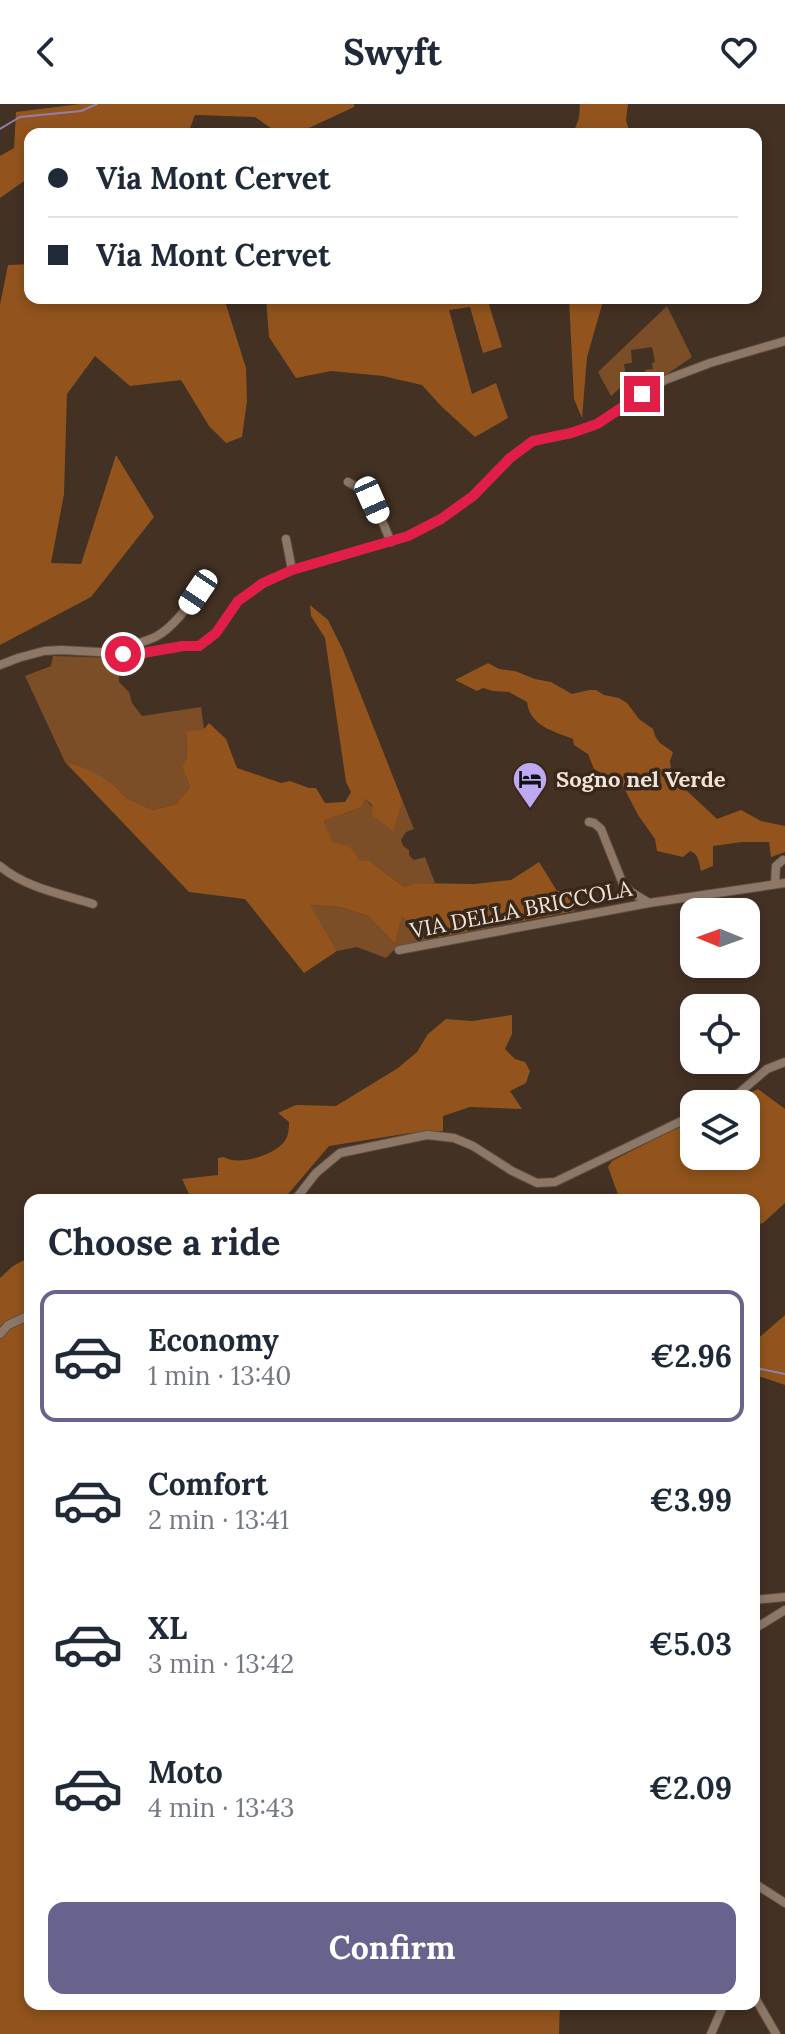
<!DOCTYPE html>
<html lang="en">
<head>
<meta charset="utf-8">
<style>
	body { margin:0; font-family:Lora,serif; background:#f6f6f7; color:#1f2937; height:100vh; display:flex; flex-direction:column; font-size:30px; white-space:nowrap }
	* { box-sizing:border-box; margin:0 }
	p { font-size:26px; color:#747a83 }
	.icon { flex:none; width:44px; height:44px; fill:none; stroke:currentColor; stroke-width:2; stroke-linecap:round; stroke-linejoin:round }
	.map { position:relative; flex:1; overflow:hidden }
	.side { position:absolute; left:24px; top:1090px; width:736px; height:816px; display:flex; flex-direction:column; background:#fff; border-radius:16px; box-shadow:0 4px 12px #0003 }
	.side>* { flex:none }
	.guide { position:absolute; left:24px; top:24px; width:738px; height:176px; border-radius:16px; box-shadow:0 4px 12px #0003; display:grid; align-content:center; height:176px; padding:0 24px; background:#fff }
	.needle { width:52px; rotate:271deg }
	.buttons { position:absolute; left:680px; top:794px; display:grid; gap:16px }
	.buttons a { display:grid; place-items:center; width:80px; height:80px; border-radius:16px; background:#fff; box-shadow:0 4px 12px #0003; font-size:40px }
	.end { position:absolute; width:36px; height:36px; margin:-18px; border:10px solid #e11d48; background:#fff; box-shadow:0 0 0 4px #fff }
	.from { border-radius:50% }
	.car { position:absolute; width:24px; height:48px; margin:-24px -12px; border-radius:10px; box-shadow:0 0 6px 2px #0007; background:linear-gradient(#fff 24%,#345 0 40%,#fff 0 76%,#345 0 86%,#fff 0) }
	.guide b { display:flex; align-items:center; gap:28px; height:76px; font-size:30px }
	.guide b+b { border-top:2px solid #e0e1e3 }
	.guide i { width:20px; height:20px; background:#1f2937 }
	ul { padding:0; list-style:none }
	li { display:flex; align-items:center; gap:24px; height:132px; margin:0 16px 12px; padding:0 8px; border:4px solid transparent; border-radius:16px }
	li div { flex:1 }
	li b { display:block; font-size:30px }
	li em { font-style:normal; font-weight:800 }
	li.active { border-color:#67638c }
	li>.icon { width:72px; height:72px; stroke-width:1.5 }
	h2 { padding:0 24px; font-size:36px; line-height:96px }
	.primary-button { display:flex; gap:16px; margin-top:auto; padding:16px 24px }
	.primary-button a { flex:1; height:92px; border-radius:16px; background:#67638c; color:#fff; font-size:32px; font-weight:800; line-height:92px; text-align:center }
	header { display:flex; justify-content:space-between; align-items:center; height:104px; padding:0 24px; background:#fff; font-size:36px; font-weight:800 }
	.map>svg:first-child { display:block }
	.green { fill:#7c4e28 }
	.forest { fill:#92541c }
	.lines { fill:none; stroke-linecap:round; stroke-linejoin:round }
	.stream { stroke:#917eab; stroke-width:2 }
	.minor-casing { stroke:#5c4d41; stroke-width:10 }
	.minor { stroke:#8d7868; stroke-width:8 }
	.route { stroke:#e11d48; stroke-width:10 }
	.labels { text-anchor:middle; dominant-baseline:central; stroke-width:7; stroke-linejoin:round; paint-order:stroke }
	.poi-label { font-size:22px; font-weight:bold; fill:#efe3da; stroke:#392719; text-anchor:start }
	.street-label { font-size:22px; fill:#efe3da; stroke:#392719 }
</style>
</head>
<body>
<header><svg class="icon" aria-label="back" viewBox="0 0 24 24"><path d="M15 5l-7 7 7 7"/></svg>Swyft<svg class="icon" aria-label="heart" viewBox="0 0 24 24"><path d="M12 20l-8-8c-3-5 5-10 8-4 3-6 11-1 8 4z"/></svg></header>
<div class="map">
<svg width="785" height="1930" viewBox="0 0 785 1930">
	<rect width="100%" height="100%" fill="#433123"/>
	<path class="green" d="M667,202l25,51 -41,28 -12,-2 -3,-5 10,-1 -1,-7 8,-1 -1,-6 3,-1 -3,-15 -21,3 1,13 -8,1c3,16 -1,22 -13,32l-13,-24z
		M53,552l66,2v24l10,10 3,11 10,13 59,-9 3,22 -18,4 1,26 -5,8 8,20 -14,17 -23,6 -27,-12 -13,-14 -33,-18 -15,-4 -40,-86 26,-10z
		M365,695l28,31 10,-28 11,27 -8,3 -5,8 2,6 6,4v5l5,5 11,-3 10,26h-20l-11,4 -34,-26 -10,1 -27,-18 -9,-23 38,-14z
		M309,801l31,2 28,9 27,28 7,-27 23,19v4l-30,9 -9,9 -29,-11 -20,4z"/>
	<path class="forest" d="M80,0h274v3l-58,27h-17l-24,-17 -60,-2 -5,13c-26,6 -56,11 -81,3l-6,3h-73v43l-30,21v-42l14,-8 2,-36z
		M580,0h48l-2,16 4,14h-57l6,-16z
		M30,160v34h194l22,70 1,33 -5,36 -16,6 -17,-17 -28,-46 -51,6 -35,-30 -28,38 -3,100 -13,69 30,1 35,-109 38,62 -63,80 -91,48v-340l8,-40z
		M266,194h221l15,49 -19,6 -13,-46 -21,3 23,84 24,-11 12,35 -33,19 -34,-31 -19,-21 -39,-9 -52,-5 -35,7 -27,-41z
		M569,194h35l-17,59 -5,61 -8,-19z
		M310,501l18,15 15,30 60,152 -10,29 -20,-15 -1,-11 -7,-6 -3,8 -38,14 9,22 16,3 11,15h10l34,26 11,-4 59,1 37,-4 28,-18 18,29h9l9,20 -150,29v-5l-23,-18 -7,27 -27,-28 -28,-9 -30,-2 27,46 -33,22 -59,-74 -56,-7 -124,-130 15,4 18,9 15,9 13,14 27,12 23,-6 14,-17 -8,-20 5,-9 -1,-26 18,-3 5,-6 17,16 11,29 44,15 9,-2 19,7h7l9,15 20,-1 6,-10 -5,-10 -21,-144 -14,-22z
		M488,559l11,6 16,2 20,8 16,3 21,12 17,-4h7l8,5 15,3 8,5 12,16 14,10 2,7 5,7 13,9 -3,9 2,16 45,42 24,-9 20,11 24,5v26l-14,5 -2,-15h-27l-29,4v20l-12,5c-2,-8 -2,-17 -11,-20l-7,6 -26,-6 -2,-12 -17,-24 -15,-29 -29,-17 -6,-15 -14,-9 -1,-6c-20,-8 -43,-13 -46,-37l-18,-10 -16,-1 -10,-3 -6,3 -22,-11z
		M512,911v19l-7,15 10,10 10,3 5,9 -4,12 -16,8 12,18 -52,-2 -27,9v15l-33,2 -81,13 -46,54h-112l18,-6 -7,-15 36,-4v-17l6,-1c13,9 45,-1 56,-11 8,-6 9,-15 9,-24l-11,-9 18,-8 40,1 62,-38 19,-16 11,-18 18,-15 26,2z
		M758,985l27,20v94l-22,20 -9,2v-25h-134l-12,-33 4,-6 82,-42v37h52v-52h-20z
		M30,1153v747h530l-1,30h-559v-756l13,-12z
		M785,1211v70l-27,-9h-4v-34z"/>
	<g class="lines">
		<path class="stream" d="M0,25l20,-12 61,-6 16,-7
			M754,1266l7,-1 24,5"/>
		<g class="minor-casing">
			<path id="minor" d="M348,378c27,13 31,33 43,60
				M286,435l6,31
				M123,550c8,-12 22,-11 34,-18 15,-8 32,-30 41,-44
				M0,561l18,-7 26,-7 17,-1 76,4 46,-8h16l17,-13 22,-32 25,-18 29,-13 116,-34 33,-17 32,-23 37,-38 23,-17 38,-8 26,-9 68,-44 45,-17 75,-22
				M589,718l5,1 7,6 22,55 8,8 18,11 136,-20
				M0,762c26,22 62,28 93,38
				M775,779l1,-17 7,-6
				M399,846l250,-47
				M716,1000l23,-11 28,-24 18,-7
				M295,1096l21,-27 24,-20 87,-18 27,3 19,8 39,25 25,12 18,-1 139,-67
				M0,1230l8,-9 22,-10
				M754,1496l31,-3
				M754,1525l31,-19
				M754,1779l31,20
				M754,1892l22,38
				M711,1930l13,-30"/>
		</g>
		<use href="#minor" class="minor"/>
	</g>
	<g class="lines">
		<path class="route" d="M123,550h14l46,-8h16l17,-13 22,-32 25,-18 29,-13 116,-34 33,-17 32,-23 37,-38 23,-17 38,-8 26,-9 45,-30"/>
	</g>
	<defs>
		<g id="hotel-pin" transform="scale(1.8)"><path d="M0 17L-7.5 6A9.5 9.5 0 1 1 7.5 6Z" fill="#bea9f4" stroke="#392719"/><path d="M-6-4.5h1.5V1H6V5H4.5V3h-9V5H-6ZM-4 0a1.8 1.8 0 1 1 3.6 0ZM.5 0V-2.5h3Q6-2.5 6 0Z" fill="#111"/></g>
	</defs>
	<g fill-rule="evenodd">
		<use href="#hotel-pin" x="530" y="675"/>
	</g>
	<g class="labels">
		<g class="poi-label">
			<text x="556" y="675">Sogno nel Verde</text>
		</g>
		<g class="street-label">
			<text transform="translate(521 805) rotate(-11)">VIA DELLA BRICCOLA</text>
		</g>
	</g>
</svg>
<div class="buttons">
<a><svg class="needle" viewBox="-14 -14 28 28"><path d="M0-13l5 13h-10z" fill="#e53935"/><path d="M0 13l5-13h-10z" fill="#747a83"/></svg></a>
<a><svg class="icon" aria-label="locate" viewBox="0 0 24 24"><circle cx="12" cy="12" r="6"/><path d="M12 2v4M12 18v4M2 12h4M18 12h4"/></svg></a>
<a><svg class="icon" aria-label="layers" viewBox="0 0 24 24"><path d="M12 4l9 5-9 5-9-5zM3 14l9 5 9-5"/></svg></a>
</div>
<i class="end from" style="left:123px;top:550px"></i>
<i class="end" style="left:642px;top:290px"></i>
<i class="car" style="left:372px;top:396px;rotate:156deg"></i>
<i class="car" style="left:198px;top:488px;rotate:214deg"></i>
<div class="guide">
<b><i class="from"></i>Via Mont Cervet</b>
<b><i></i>Via Mont Cervet</b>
</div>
<section class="side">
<h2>Choose a ride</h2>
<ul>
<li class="active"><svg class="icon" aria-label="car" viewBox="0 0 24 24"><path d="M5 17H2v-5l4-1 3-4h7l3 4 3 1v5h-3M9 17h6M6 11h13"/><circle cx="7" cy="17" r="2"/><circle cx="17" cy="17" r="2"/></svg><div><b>Economy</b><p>1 min · 13:40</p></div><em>€2.96</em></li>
<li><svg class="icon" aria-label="car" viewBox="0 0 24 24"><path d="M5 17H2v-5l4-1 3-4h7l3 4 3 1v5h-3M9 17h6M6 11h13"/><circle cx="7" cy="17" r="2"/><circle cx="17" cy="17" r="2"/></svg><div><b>Comfort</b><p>2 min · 13:41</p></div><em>€3.99</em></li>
<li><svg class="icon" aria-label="car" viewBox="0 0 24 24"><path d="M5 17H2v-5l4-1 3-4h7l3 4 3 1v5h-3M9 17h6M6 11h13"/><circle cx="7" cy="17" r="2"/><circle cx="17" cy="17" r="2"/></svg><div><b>XL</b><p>3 min · 13:42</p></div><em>€5.03</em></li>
<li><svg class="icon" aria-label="car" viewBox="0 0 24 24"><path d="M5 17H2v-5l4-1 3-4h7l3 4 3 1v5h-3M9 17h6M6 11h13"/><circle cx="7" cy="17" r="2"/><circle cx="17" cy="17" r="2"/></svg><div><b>Moto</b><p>4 min · 13:43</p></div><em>€2.09</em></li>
</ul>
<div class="primary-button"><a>Confirm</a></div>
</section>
</div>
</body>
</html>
